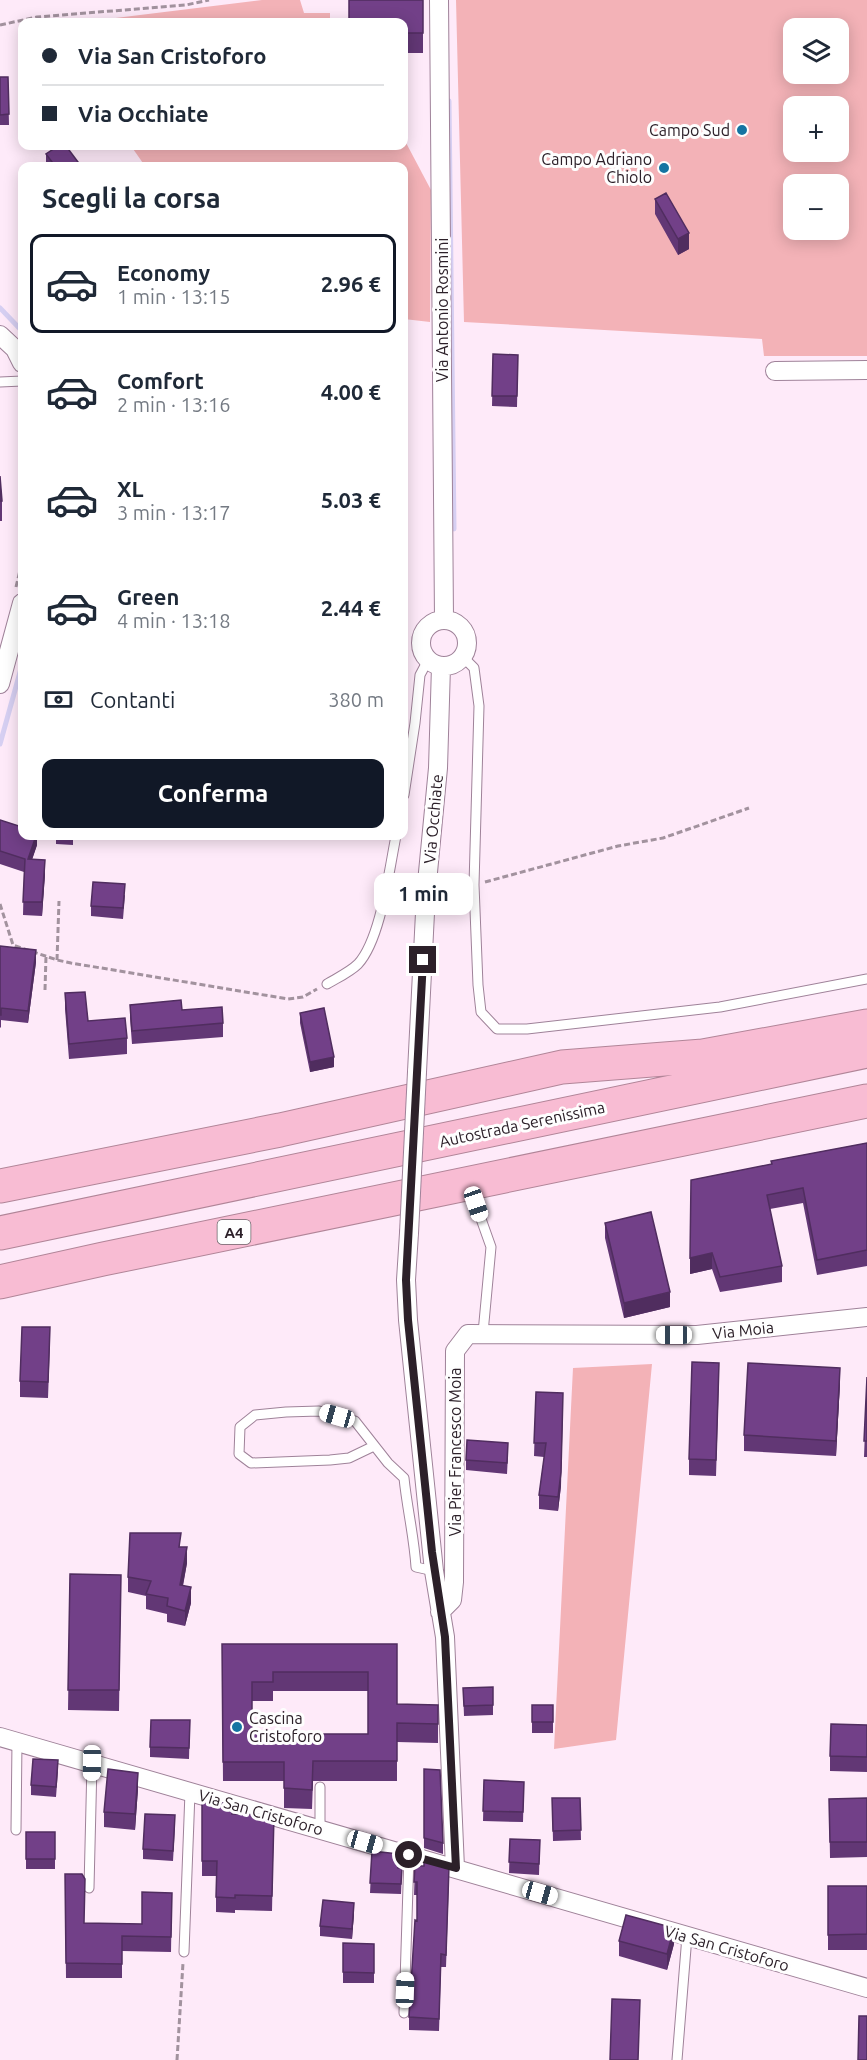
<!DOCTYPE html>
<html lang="it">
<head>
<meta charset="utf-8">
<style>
	body { margin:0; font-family:Ubuntu,sans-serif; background:#f2f2f3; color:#1f2937; height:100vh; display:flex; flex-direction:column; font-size:22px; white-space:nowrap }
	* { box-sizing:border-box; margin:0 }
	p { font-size:20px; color:#747a83 }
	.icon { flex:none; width:33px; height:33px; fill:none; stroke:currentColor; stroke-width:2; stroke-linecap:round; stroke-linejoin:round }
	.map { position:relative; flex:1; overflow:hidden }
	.sheet { position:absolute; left:18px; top:162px; width:390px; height:678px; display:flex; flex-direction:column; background:#fff; border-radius:12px; box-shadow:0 3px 15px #0003 }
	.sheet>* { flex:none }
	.banner { position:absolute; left:18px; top:18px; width:390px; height:132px; border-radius:12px; box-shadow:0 3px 15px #0003; display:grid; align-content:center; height:132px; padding:0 24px; background:#fff }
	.controls { position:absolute; left:783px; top:18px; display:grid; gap:12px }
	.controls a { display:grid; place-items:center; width:66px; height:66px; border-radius:12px; background:#fff; box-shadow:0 3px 15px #0003; font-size:30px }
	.end { position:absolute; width:27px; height:27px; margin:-14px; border:8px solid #2c2029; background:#fff; box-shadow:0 0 0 3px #fff }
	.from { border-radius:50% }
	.bubble { position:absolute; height:42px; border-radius:12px; background:#fff; box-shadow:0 3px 15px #0003; font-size:20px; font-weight:700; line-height:42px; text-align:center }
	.car { position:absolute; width:18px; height:36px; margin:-18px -9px; border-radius:8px; box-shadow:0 0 4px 2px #0007; background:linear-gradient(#fff 24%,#345 0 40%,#fff 0 76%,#345 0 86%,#fff 0) }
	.banner b { display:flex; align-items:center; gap:21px; height:57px; font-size:22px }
	.banner b+b { border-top:2px solid #e0e1e3 }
	.banner i { width:15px; height:15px; background:#1f2937 }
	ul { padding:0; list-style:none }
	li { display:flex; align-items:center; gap:18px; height:99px; margin:0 12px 9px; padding:0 12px; border:3px solid transparent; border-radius:12px }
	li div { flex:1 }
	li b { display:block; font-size:22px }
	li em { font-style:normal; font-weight:700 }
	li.selected { border-color:#111827 }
	li>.icon { width:54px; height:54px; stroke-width:1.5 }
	h2 { padding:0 24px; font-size:27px; line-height:72px }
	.pay { display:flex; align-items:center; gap:15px; height:66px; padding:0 24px; font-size:22px }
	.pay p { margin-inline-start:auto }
	.primary-button { display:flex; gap:12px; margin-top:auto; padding:12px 24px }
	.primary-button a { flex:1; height:69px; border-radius:12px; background:#111827; color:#fff; font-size:24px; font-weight:700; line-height:69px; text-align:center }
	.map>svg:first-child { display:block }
	.grass { fill:#f3b2b7; fill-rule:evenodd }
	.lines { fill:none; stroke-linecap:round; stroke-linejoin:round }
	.stream { stroke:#d6cff2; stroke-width:5 }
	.service-casing { stroke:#9f8299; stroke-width:11 }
	.minor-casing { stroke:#9f8299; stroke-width:20 }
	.motorway-casing { stroke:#b18598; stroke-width:35 }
	.path { stroke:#a2929e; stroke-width:3; stroke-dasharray:6 3; stroke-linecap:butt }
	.service { stroke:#fff; stroke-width:9 }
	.minor { stroke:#fff; stroke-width:18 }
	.motorway { stroke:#f8bcd3; stroke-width:33 }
	.minor-bridge-casing { stroke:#9f8299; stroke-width:20; stroke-linecap:butt }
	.minor-bridge { stroke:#fff; stroke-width:18 }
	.wall { fill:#623775; fill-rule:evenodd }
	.shaded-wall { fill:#502d5f }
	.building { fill:#724088; stroke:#502d5f; stroke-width:1.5; fill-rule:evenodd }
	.route { stroke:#2c2029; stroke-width:8 }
	.poi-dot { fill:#1574a2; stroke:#fefefe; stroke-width:2 }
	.labels { text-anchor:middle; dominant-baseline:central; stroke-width:6; stroke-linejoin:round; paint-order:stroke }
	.shield { fill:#fefefe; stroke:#6b6369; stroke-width:1.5 }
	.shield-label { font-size:15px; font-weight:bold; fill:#2c2029 }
	.poi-label { font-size:16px; fill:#2c2029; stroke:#fefefe; text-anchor:end }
	.street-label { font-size:16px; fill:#2c2029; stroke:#fefefe }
</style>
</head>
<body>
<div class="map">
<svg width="867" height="2060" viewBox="0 0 867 2060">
	<rect width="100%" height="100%" fill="#feeaf9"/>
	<path class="grass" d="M262,0h38l4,13h26v9h-247z
		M456,0h411v356h-103l-2,-17 -298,-17zM794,28h44v46h-44zM794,106h44v46h-44zM794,184h44v46h-44z
		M404,139l27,51 -1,132 -26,-3v-153h-259l-14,-20h273z
		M652,1364l-36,376 -62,9 19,-381z"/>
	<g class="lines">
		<path class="stream" d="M449,101l5,428
			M0,308l22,23
			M0,744l22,-79"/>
		<g class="service-casing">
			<path id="service" d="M0,382l22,-1
				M463,657l11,11 5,38 -5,179 4,100 3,27 16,17h30l193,-22 147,-28
				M404,795l11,-72 5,-48 8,-15
				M327,984c10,-6 23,-12 31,-20 23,-25 31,-94 38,-128
				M470,1188l21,59 -8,86
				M374,1446l-25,12 -19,2 -79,3 -12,-9 1,-27 15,-12 31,-3 33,-1 36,10 33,42 16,15c3,30 10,58 12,89l18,4
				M320,1787v42
				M16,1830l1,-88
				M89,1888l3,-125
				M184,1952l6,-160
				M404,2013l5,-158
				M677,2060l10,-124"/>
		</g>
		<g class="minor-casing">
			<path id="minor" d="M439,0l5,619
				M0,335l15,14 7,14
				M775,371l92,-1
				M421 643a23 23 0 1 1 46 0a23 23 0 1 1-46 0Z
				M0,684l22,-81
				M417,1072l9,-179 12,-125 3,-102
				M409,1233l-3,47 2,40 26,251 11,66 10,231
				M440,1612l12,-12 2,-18 1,-231 13,-17 229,1 170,-18
				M0,1737l867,251"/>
		</g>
		<g class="motorway-casing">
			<path id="motorway" d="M0,1186l280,-56 282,-63 141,-11 164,-30
				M0,1233l867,-182
				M0,1282l103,-23 764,-158"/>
		</g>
		<path class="path" d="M0,25l37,-8 149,-12 23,-5
			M16,587l6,-25
			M485,882l133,-36 45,-8 86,-30
			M0,904l13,41 44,15 14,3 217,36 15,-2 14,-8
			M57,960l2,-59
			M45,990l1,-34
			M177,2060l6,-97"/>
		<use href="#service" class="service"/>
		<use href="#minor" class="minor"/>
		<use href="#motorway" class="motorway"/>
		<g class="minor-bridge-casing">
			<path id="minor-bridge" d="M409,1233l8,-161"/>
		</g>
		<use href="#minor-bridge" class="minor-bridge"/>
	</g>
	<path class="wall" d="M423,0v53h-19v-31z
		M0,77h8l1,48h-9z
		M46,154l35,12h-35z
		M655,199l34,50 -11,6 -23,-41z
		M493,354l25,1 -1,52 -25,-1z
		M0,476l2,25v20h-2z
		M0,820l37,16v9l-5,14 13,15 -3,42 -19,-1 1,-43 -24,-8z
		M56,836h17v9l-17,-1z
		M125,895l-2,24 -32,-3v-10z
		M0,946l36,16 -8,61 -27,-3v8l-1,-1z
		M65,993l23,28 39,17v16l-58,5 -4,-50z
		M130,1005l52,5 41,13v14l-91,7 -2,-26z
		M300,1013l34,54 -24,5 -10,-49z
		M867,1143v123l-50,9 -14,-72 -33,6 12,57v16l-62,10 -8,-23 -22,5 81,-110v-3z
		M605,1223l65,84 -46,11 -19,-80z
		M50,1343l-2,55 -28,-1v-16z
		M867,1377v80h-3z
		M719,1378l-3,98 -27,-1v-16z
		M840,1383l-4,73 -92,-5v-16z
		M536,1392l25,94 -3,25 -19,-2v-14l5,-38 -10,-1z
		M508,1454l-1,20 -41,-4v-10z
		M181,1547l6,16 -4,23 8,17 -6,23 -18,-4v-8l-21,-5v-13l-18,-4v-15z
		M70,1574l51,1 -2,136 -51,-1z
		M222,1644h175v60l41,20v19l-41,-1v39h-84l-1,28 -28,-1v-27h-61zM273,1691h95v43h-116v-33h21z
		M493,1687v28l-29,1 -1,-28z
		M532,1705h21v28h-21z
		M190,1720l-1,39 -39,-2v-10z
		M867,1725v47l-37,-1v-15z
		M424,1769l19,74v11l-19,-6z
		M58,1771l-2,26 -25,-2v-10z
		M484,1780l40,2 -1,40 -40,-1z
		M138,1789l-3,41 -31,-3v-15z
		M552,1798h28l1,42 -28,1z
		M867,1798v59l-37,1 -1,-59z
		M202,1803l30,11 42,1 -2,96 -37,-1v3l-19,-1v-36h-14z
		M175,1826l-2,35 -30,-2v-10z
		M26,1832h29v37h-29z
		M510,1839l30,1 -1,35 -30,-2z
		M372,1851l26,17h4l-1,26 -31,-1z
		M415,1866l34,13 -3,88h-5l-2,64 -30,-1v-13l8,-96v-26h-3z
		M65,1874l19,49 58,1 30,-31 -1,59 -49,-1v27h-56z
		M828,1886h39v64h-39z
		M354,1913l-2,26 -32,-3v-10z
		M619,1941l55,3 -7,26 -48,-14z
		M343,1943l31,1v39h-31z"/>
	<path class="shaded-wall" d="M689,233v16l-11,6v-16z
		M36,836h1v9l-9,27v-13z
		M45,860v14l-3,42v-14z
		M36,950v12l-8,61v-12z
		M334,1057v10l-24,5v-10z
		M712,1253v16l-22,5v-16z
		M670,1292v15l-46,11v-15z
		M840,1368v15l-4,73v-15z
		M563,1407l-2,79 -3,25v-14z
		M187,1547v16l-7,37v-15z
		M191,1587v16l-6,23v-15z
		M138,1773v16l-3,41v-16z
		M354,1903v10l-2,26v-10z
		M674,1928v16l-7,26v-16z"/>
	<path class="building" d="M349,0h74v33h-19v-11h-55z
		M0,77h8l1,37 -9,1z
		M58,146h8l15,20h-26l-9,-12z
		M666,193l23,40 -11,6 -23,-40z
		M493,354l25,1 -1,41h-25z
		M0,476l2,25h-2z
		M0,820l22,7v9h14l-8,23 17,1 -3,42h-19l2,-43 -25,-8z
		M93,882l32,2 -2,24 -32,-2z
		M0,946l36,4 -8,61 -27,-3v7h-1z
		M85,992l3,29 37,-3 2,20 -58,6 -4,-51z
		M181,1000l1,10 40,-3 1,16 -91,8 -2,-26z
		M324,1008l10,49 -24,5 -10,-49z
		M867,1143v107l-50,10 -14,-72 -36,7 15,71 -62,11 -8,-24 -22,5 1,-78 81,-16 -1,-3z
		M651,1212l19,80 -46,11 -19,-80z
		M22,1327h28l-2,55 -28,-1z
		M692,1362l27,1 -3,97 -27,-1z
		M748,1363l92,5 -4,73 -92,-6z
		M867,1377v64h-3z
		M536,1392l27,1 -2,79 -3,25 -19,-2 7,-52h-12z
		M467,1440l41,3 -1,20 -41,-3z
		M130,1533h51l-2,14h8l-7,38 11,2 -6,24 -18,-5 1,-8 -22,-4 5,-13 -23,-4z
		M70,1574l51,1 -2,115h-51z
		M222,1644h175v60l41,1v19l-41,-1v38h-84l-1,29 -28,-2v-26h-61zM273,1672h95v62h-116v-52h21z
		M493,1687v18l-29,1 -1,-18z
		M532,1705h21v17h-21z
		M151,1720h39l-1,28 -39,-1z
		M831,1724l36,1v32l-37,-1z
		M33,1759l25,1 -2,27 -25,-2z
		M108,1769l30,4 -3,41 -31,-2z
		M424,1769l16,1 3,73 -19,-5z
		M484,1780l40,2 -1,30 -40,-1z
		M552,1798h28l1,32 -28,1z
		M867,1798v44h-37l-1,-43z
		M202,1803h30v11l42,1 -2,81 -37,-1v3l-19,-1 1,-36h-15z
		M145,1814l30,1 -2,36 -30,-2z
		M26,1832h29v27h-29z
		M510,1839l30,1 -1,24 -30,-2z
		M372,1851l26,3v14h4l-1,16 -31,-1z
		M424,1859l25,7 -3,89 -5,-1 -2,65 -30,-2 6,-97 2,1v-39h-3l1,-16h9z
		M65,1874h17l3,5 -1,44 58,1v-32l30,1 -1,44 -49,-1v28l-56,-1z
		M828,1886h39v48l-39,1z
		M323,1900l31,3 -2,26 -32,-3z
		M626,1915l48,13 -7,26 -48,-13z
		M343,1943l31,1v29l-31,-1z
		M612,1999l28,1 -2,60h-28z
		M859,2016h8v44h-9z"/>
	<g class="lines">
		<path class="route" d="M409,1855l47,13 -11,-231 -13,-85 -24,-232 -2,-40 17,-320"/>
	</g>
	<g class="poi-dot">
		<circle cx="742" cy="130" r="6"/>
		<circle cx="664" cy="168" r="6"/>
		<circle cx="237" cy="1727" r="6"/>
	</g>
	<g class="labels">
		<rect class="shield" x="217.5" y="1220" width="33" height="24" rx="4.5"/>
		<g class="shield-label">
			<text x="234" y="1232">A4</text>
		</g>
		<g class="poi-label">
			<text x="730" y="130">Campo Sud</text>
			<text x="652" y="159">Campo Adriano<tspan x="652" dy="18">Chiolo</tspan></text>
			<text x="249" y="1718" text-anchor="start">Cascina<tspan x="249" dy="18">Cristoforo</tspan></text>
		</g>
		<g class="street-label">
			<text transform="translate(442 310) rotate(-90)">Via Antonio Rosmini</text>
			<text transform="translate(433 819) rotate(-85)">Via Occhiate</text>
			<text transform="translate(522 1124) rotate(-12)">Autostrada Serenissima</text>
			<text transform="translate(743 1330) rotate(-6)">Via Moia</text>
			<text transform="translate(455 1452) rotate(-90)">Via Pier Francesco Moia</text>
			<text transform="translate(261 1812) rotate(16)">Via San Cristoforo</text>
			<text transform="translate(727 1948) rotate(16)">Via San Cristoforo</text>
		</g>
	</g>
</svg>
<div class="controls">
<a><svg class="icon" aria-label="layers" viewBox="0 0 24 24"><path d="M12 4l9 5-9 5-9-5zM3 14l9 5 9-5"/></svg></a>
<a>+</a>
<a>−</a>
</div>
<i class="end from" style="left:409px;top:1855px"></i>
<i class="end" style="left:423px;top:960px"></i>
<div class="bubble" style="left:374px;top:873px;width:99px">1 min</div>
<i class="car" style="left:476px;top:1204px;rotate:161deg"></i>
<i class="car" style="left:674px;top:1335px;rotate:270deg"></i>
<i class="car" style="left:337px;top:1416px;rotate:286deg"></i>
<i class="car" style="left:92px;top:1763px;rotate:181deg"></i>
<i class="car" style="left:365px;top:1842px;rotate:106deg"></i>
<i class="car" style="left:540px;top:1893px;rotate:106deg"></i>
<i class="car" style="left:405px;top:1990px;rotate:2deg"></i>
<div class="banner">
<b><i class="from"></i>Via San Cristoforo</b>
<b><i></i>Via Occhiate</b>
</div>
<section class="sheet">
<h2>Scegli la corsa</h2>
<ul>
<li class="selected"><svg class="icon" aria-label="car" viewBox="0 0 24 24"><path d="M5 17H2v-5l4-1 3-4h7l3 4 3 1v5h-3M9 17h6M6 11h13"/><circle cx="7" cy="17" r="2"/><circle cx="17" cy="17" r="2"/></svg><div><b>Economy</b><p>1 min · 13:15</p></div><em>2.96 €</em></li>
<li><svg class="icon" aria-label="car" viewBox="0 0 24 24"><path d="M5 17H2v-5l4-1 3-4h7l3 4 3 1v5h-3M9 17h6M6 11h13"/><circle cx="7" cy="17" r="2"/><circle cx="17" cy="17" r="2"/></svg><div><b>Comfort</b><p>2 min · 13:16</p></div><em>4.00 €</em></li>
<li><svg class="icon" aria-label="car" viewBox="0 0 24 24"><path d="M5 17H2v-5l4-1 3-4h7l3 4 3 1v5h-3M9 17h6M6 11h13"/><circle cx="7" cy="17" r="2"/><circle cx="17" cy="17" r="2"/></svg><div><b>XL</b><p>3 min · 13:17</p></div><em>5.03 €</em></li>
<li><svg class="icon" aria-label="car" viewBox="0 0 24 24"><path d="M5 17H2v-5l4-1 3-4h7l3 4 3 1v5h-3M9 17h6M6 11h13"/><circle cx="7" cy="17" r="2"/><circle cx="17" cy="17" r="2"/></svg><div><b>Green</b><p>4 min · 13:18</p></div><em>2.44 €</em></li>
</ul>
<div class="pay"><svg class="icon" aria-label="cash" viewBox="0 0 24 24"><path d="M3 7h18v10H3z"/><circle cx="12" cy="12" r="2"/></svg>Contanti<p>380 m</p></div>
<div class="primary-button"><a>Conferma</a></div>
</section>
</div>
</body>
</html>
